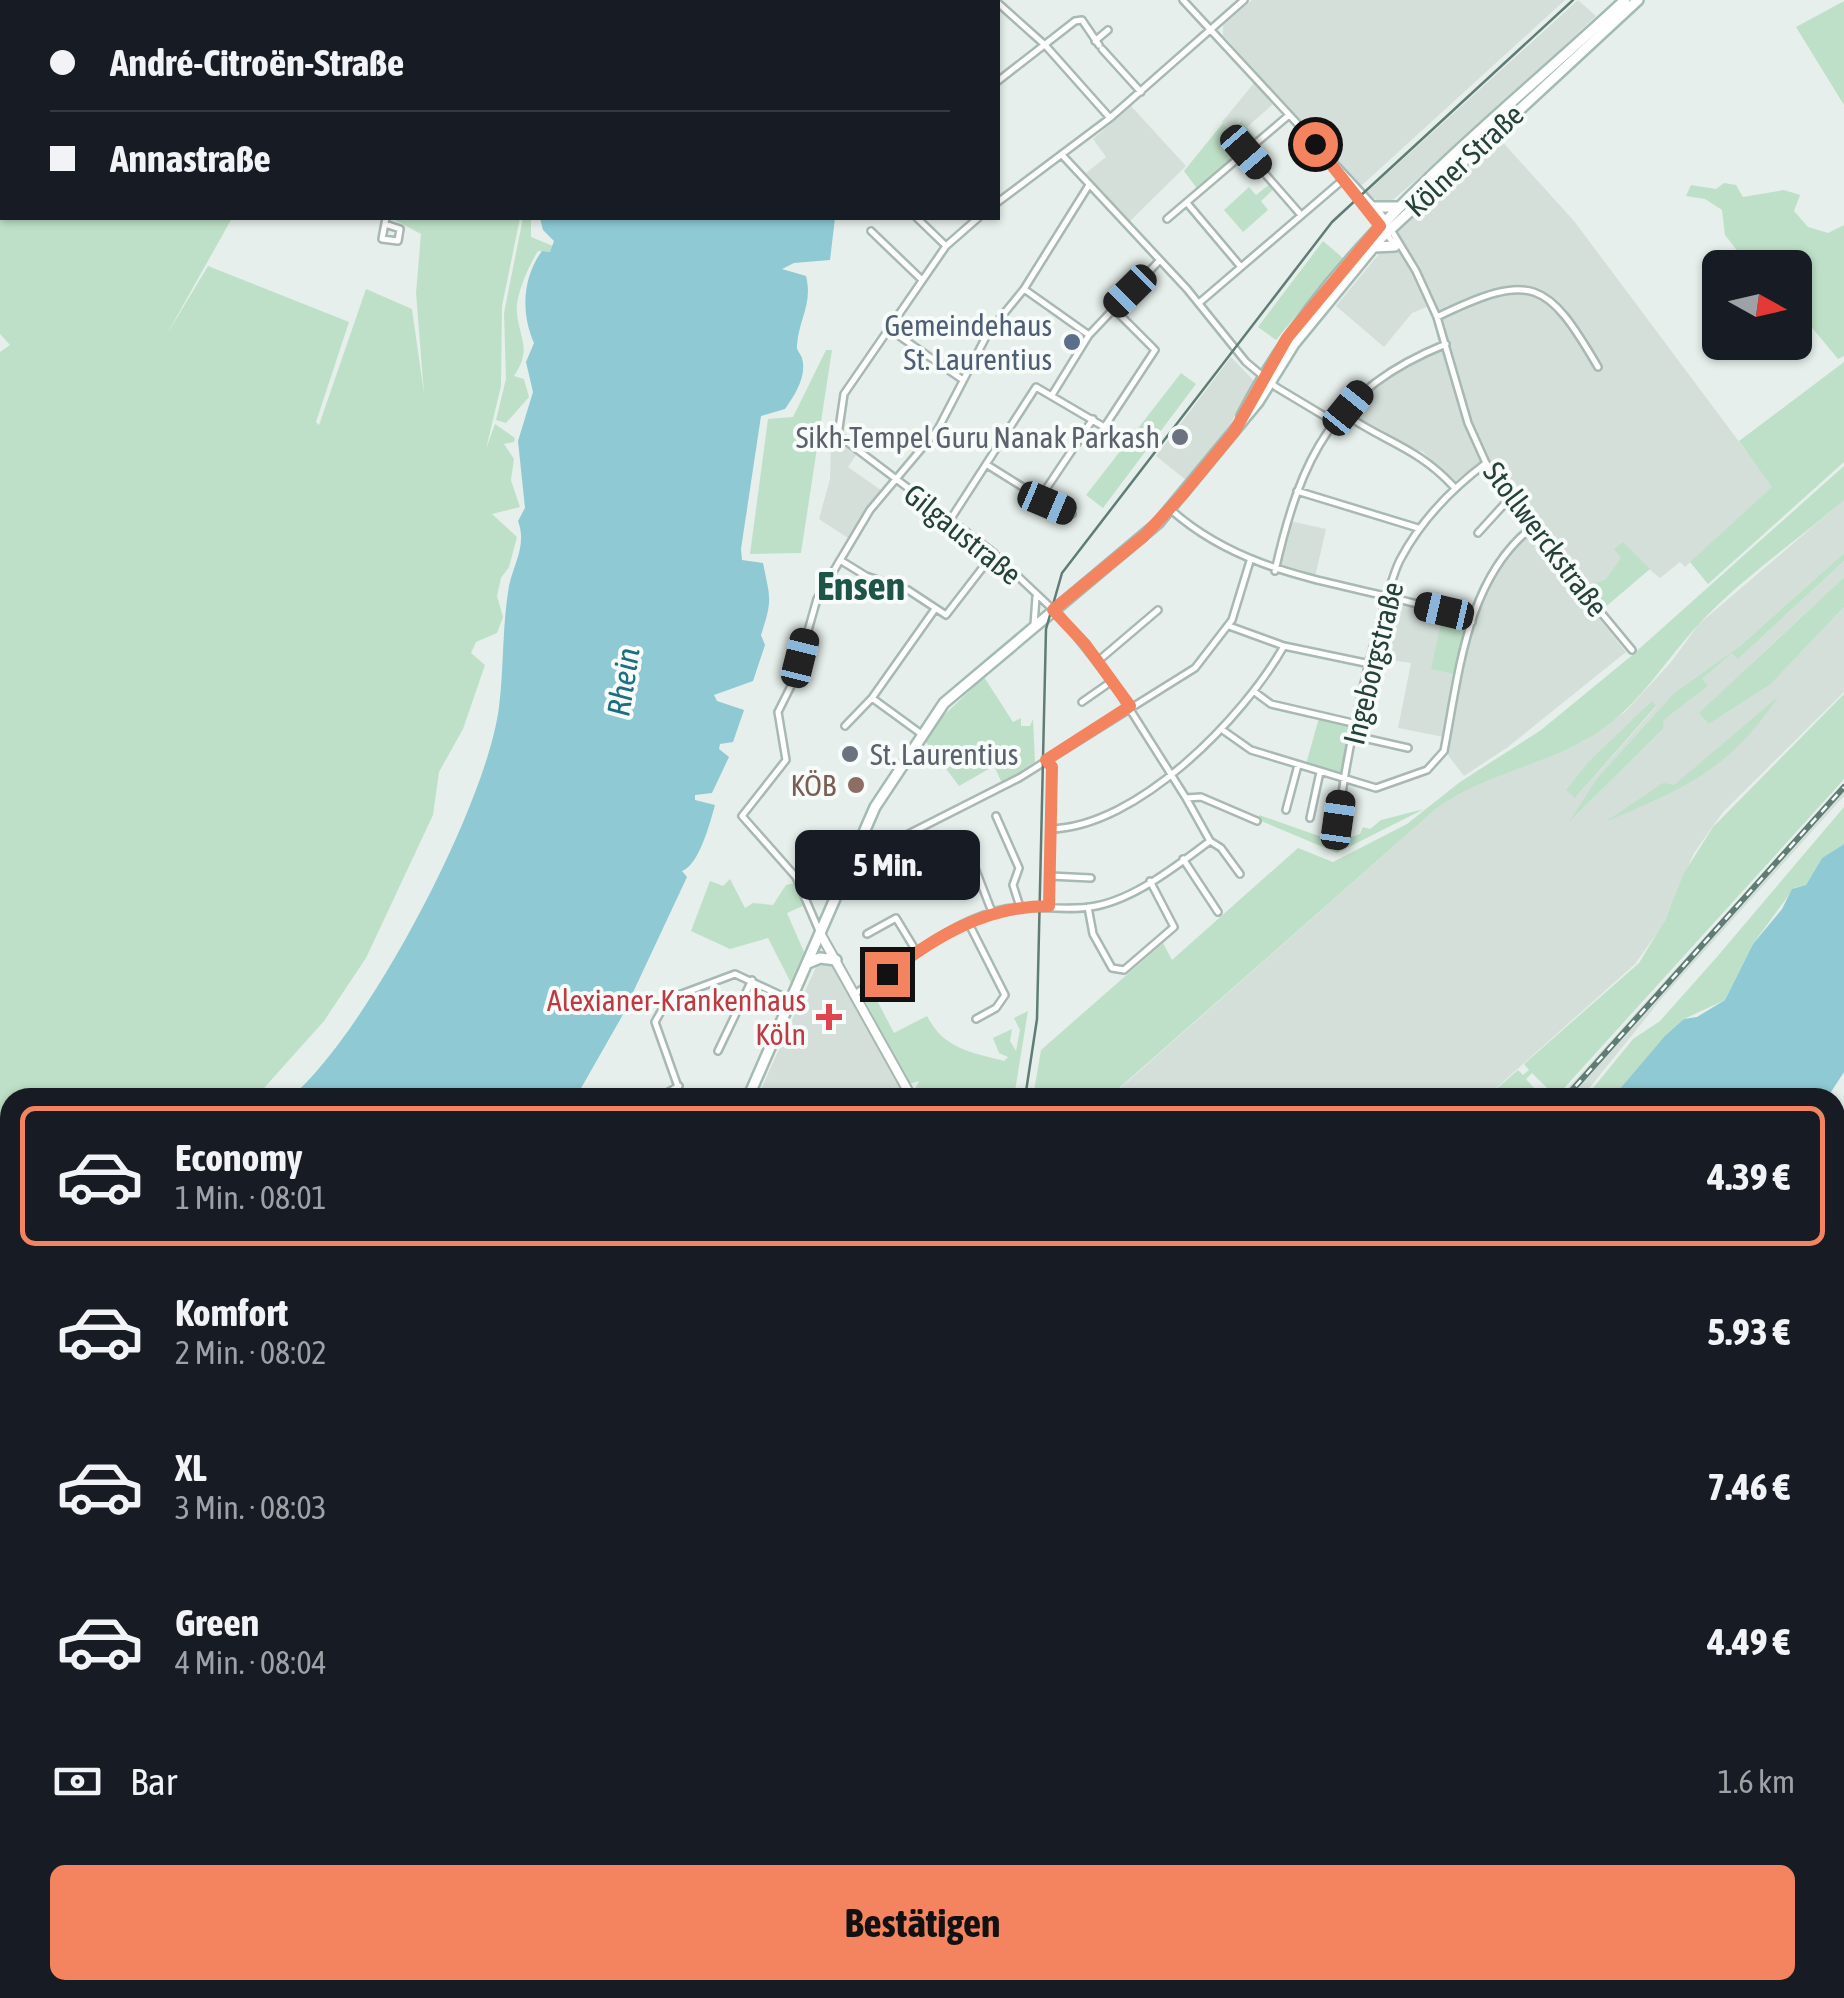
<!DOCTYPE html>
<html lang="de">
<head>
<meta charset="utf-8">
<style>
	body { margin:0; font-family:"Asap Condensed",sans-serif; background:#20242c; color:#f1f3f6; height:100vh; display:flex; flex-direction:column; font-size:38px; white-space:nowrap }
	* { box-sizing:border-box; margin:0 }
	p { font-size:32px; color:#9ea1a6 }
	.icon { flex:none; width:55px; height:55px; fill:none; stroke:currentColor; stroke-width:2; stroke-linecap:round; stroke-linejoin:round }
	.map { position:relative; flex:1; overflow:hidden }
	.drawer { position:absolute; left:0px; top:1088px; width:1845px; height:912px; display:flex; flex-direction:column; background:#171b24; border-radius:30px 30px 0 0; box-shadow:0 2px 8px #0004 }
	.drawer>* { flex:none }
	.guide { position:absolute; left:0px; top:0px; width:1000px; height:220px; box-shadow:0 2px 8px #0004; display:grid; align-content:center; height:220px; padding:0 50px; background:#171b24 }
	.needle { width:65px; rotate:98deg }
	.controls { position:absolute; left:1702px; top:250px; display:grid; gap:20px }
	.controls a { display:grid; place-items:center; width:110px; height:110px; border-radius:15px; background:#171b24; box-shadow:0 2px 8px #0004; font-size:50px }
	.end { position:absolute; width:45px; height:45px; margin:-22px; border:12px solid #f4845f; background:#111; box-shadow:0 0 0 5px #111 }
	.from { border-radius:50% }
	.bubble { position:absolute; height:70px; border-radius:15px; background:#171b24; box-shadow:0 2px 8px #0004; font-size:32px; font-weight:700; line-height:70px; text-align:center }
	.car { position:absolute; width:30px; height:60px; margin:-30px -15px; border-radius:12px; box-shadow:0 0 8px 2px #0007; background:linear-gradient(#222 24%,#8ab4d8 0 40%,#222 0 76%,#8ab4d8 0 86%,#222 0) }
	.guide b { display:flex; align-items:center; gap:35px; height:95px; font-size:38px }
	.guide b+b { border-top:2px solid #363941 }
	.guide i { width:25px; height:25px; background:#f1f3f6 }
	ul { padding:18px 0 0; list-style:none }
	li { display:flex; align-items:center; gap:30px; height:140px; margin:0 20px 15px; padding:0 30px; border:5px solid transparent; border-radius:15px }
	li div { flex:1 }
	li b { display:block; font-size:38px }
	li em { font-style:normal; font-weight:700 }
	li.current { border-color:#f4845f }
	li>.icon { width:90px; height:90px; stroke-width:1.5 }
	.pay { display:flex; align-items:center; gap:25px; height:110px; padding:0 50px; font-size:38px }
	.pay p { margin-inline-start:auto }
	.button { display:flex; gap:20px; margin-top:auto; padding:20px 50px }
	.button a { flex:1; height:115px; border-radius:15px; background:#f4845f; color:#111; font-size:40px; font-weight:700; line-height:115px; text-align:center }
	.map>svg:first-child { display:block }
	.built { fill:#d4dfda; fill-rule:evenodd }
	.green { fill:#bfe0c8 }
	.water { fill:#8ec9d4 }
	.lines { fill:none; stroke-linecap:round; stroke-linejoin:round }
	.minor-casing { stroke:#a8b8b2; stroke-width:10 }
	.tertiary-casing { stroke:#a8b8b2; stroke-width:12 }
	.secondary-casing { stroke:#a4bbb3; stroke-width:14 }
	.primary-casing { stroke:#c2cac8; stroke-width:15 }
	.motorway-casing { stroke:#c2cac8; stroke-width:18 }
	.minor { stroke:#fff; stroke-width:5 }
	.tertiary { stroke:#fff; stroke-width:8 }
	.secondary { stroke:#fff; stroke-width:9 }
	.primary { stroke:#6aa596; stroke-width:10 }
	.motorway { stroke:#2f6f62; stroke-width:12 }
	.tram { stroke:#5f7d75; stroke-width:2.5 }
	.rail-casing { stroke:#5f7d75; stroke-width:6 }
	.rail { stroke:#f7fbf9; stroke-width:2.5; stroke-dasharray:8; stroke-linecap:butt }
	.tertiary-bridge-casing { stroke:#a8b8b2; stroke-width:12; stroke-linecap:butt }
	.tertiary-bridge { stroke:#fff; stroke-width:8 }
	.route { stroke:#f4845f; stroke-width:12 }
	.service-dot { fill:#5c6f8a; stroke:#f7fbf9; stroke-width:4 }
	.worship-dot { fill:#6b7280; stroke:#f7fbf9; stroke-width:4 }
	.education-dot { fill:#8d6e63; stroke:#f7fbf9; stroke-width:4 }
	.health-dot { fill:#e0444e; stroke:#f7fbf9; stroke-width:4 }
	.labels { text-anchor:middle; dominant-baseline:central; stroke-width:8; stroke-linejoin:round; paint-order:stroke }
	.street-label { font-size:30px; fill:#24423a; stroke:#f7fbf9 }
	.service-label { font-size:30px; fill:#4e5e75; stroke:#f7fbf9; text-anchor:end }
	.worship-label { font-size:30px; fill:#5b616d; stroke:#f7fbf9; text-anchor:end }
	.education-label { font-size:30px; fill:#785e54; stroke:#f7fbf9; text-anchor:end }
	.health-label { font-size:30px; fill:#be3a42; stroke:#f7fbf9; text-anchor:end }
	.water-label { font-size:32px; font-style:italic; fill:#1c6f80; stroke:#f7fbf9 }
	.district-label { font-size:40px; font-weight:bold; fill:#1f5548; stroke:#f7fbf9 }
</style>
</head>
<body>
<div class="map">
<svg width="1844" height="1998" viewBox="0 0 1844 1998">
	<rect width="100%" height="100%" fill="#e6efeb"/>
	<path class="built" d="M1252,0h313l-205,187 -137,-152v-10z
		M1578,0l18,16 -121,113 -81,70 -11,5 -17,-11z
		M1254,83l19,21 -26,23 -7,-7 -10,10 -8,-8z
		M1131,106l55,60 -57,56 -43,-49 20,-16 -13,-18z
		M1498,137l76,84 199,266 -88,80 -5,-5 -20,16 -11,-9 -53,46 30,37 -118,95 -44,29 -16,-21 -4,-18 -46,-9 13,-65 -35,-5 12,-53 4,-3 80,21 37,-75 25,-22 -45,-63 -12,1 -24,19 -30,-31 -50,-21 -30,-22 27,-29 69,-36 -10,-38 -17,7 -28,34 -48,-41 62,-75z
		M1231,357l23,24 -24,44 -44,55 -30,-24z
		M836,441l20,14 -8,12 34,24 -34,47 -29,-19 11,-40 1,-32z
		M1844,500v53l-104,93 -65,46 -77,85 -25,41 89,-88 2,-10 44,-34 -7,-6 31,-27 7,5 105,-97v16l-91,85 -44,62 62,-40 73,-77v85l-121,120 -29,41 -32,73 -27,38 -149,133 -377,1 328,-290 25,-18 121,-49 42,-29 46,-50 28,-38zM1652,702l4,5 -80,90 -9,-6 22,-30z
		M1290,521l36,8 -11,48 -34,-7 -2,-5z
		M1844,783v13l-182,202 -80,99h-22z
		M823,962l10,4 15,24 60,107 -151,1 59,-131z
		M1844,1384v257l-9,6v-256z
		M1844,1694v292l-9,3v-292z
		M1530,1990h303l-23,8h-278z"/>
	<path class="green" d="M1844,1v104l-48,-78z
		M0,37l2,181h230l-65,116 41,-68 141,56 -33,100 3,3 47,-136 46,20 12,85 -8,-101 5,-59 -30,-16h129l-18,88 -1,80 -15,63 9,-25 20,14 -1,4 -10,2 10,15 -3,21 9,27 -28,7 25,23 -8,30 -8,11 -4,18 6,21 -6,16 -21,9 -5,11 14,12 -22,64 -24,43 -6,43 -67,143 -42,63 -68,76 -246,1v183l-10,5v-934l10,-7 -10,-11z
		M1241,121l16,18 -59,51 -14,-19 39,-48 7,8z
		M1724,183l12,2 7,12 41,-7 16,5 -6,16 14,16 20,6 16,-8v131l-6,3 -43,-52v-39l-56,-1v-14l-14,-18 -3,-25 -17,-11 -19,-3 5,-11 25,4z
		M1270,184l4,5 -13,12 7,9 -25,22 -19,-22 25,-23 7,8z
		M523,218h8v19l39,16 -32,-2c-9,14 -23,45 -21,62 3,28 15,36 -3,63l10,3 5,18 -23,26 -10,-3 10,-41 -2,-66z
		M1323,241l20,17 -67,82 -18,-13z
		M826,350h6l-31,203 -51,1 18,-135 25,-2z
		M1844,362v100l-136,122 -18,-22 82,-75 -33,-46z
		M1181,373l15,11 -93,124 -17,-13z
		M1844,466v34c-46,40 -105,80 -145,124 -33,35 -57,78 -98,106 -51,35 -115,42 -164,78l-328,289h-76l8,-47 122,-107 9,17 126,-112 35,14 74,-38 53,-42 81,-52 89,-73z
		M1623,542l27,27 -47,40 -18,-21 21,-9 15,-21 -7,-9z
		M1844,553v8l-106,98 -6,-6 -30,26 6,7 -44,34 -1,9 -94,93 29,-45 77,-85 65,-46z
		M1844,577v30l-73,77 -62,40 -10,-11z
		M1443,614l23,12 -12,48 -23,-5z
		M984,677l29,45 8,-4v8h9l3,-7 2,43 -33,21 -8,-17 -35,20 -34,-45 16,-23z
		M1844,694v85l-7,8 -281,310 -24,-24 -6,6 16,18h-55l31,-27 5,5 6,-5 -5,-6 115,-101 26,-43 19,-47 29,-46z
		M1779,696c-51,75 -94,92 -174,126l58,-39 11,2z
		M1652,701l4,5 -81,92 -9,-8 23,-29z
		M1319,718l31,7 3,5 -11,41 -7,4 -29,-11z
		M1844,807v37l-22,14 -16,27 -12,3 -41,56 -28,56 -41,19 -71,78 -28,1 48,-59 27,-18 56,-63z
		M1424,809l-87,44 -78,-33v-5l77,27 24,-8 3,-7 7,2 11,-9z
		M730,879l15,29 8,-5 20,2 13,-20 9,-2 10,22 -18,8 17,39 -13,31 -23,-45 -38,11 -39,-18 19,-50 13,5z
		M870,987l24,46 33,-17c17,33 43,36 77,45l4,-4 -9,-4 -6,-15 19,-9 -2,12 6,10 4,-21 -6,-12 14,-7 -14,86h-94l-5,-8 4,-8 -10,3 -46,-87z"/>
	<path class="water" d="M540,218h295l-5,42 -36,3 -12,6 24,7c7,28 -7,42 -9,69 -1,5 3,8 5,13 5,17 -6,36 -17,51l-24,7 -20,133 1,11 21,3c7,35 10,36 -2,72l4,10 -12,36 -39,14 3,6 27,9 -11,32 -13,2 -1,5 10,8 -17,36 -17,2v5l20,5c-5,18 -16,60 -33,66l5,6 -66,141 -45,79h-285c75,-63 196,-292 208,-390 5,-40 3,-81 10,-121 5,-23 18,-41 9,-65l7,-13 -7,-67 15,-49 -7,-30 8,-19c-13,-29 -12,-65 8,-92l8,1 4,-11 -11,-11z
		M1844,844v228l-17,26 -214,-1 52,-61 19,-17 13,-2 28,-17 28,-56 29,-35 10,-20 14,-4 16,-27z
		M1844,1178v149l-9,6v-144z
		M10,1299v235l-10,3v-234z"/>
	<g class="lines">
		<g class="minor-casing">
			<path id="minor" d="M1183,0l199,215 34,56 21,46 31,106 18,40 45,65 101,122
				M428,2v-2
				M899,2l1,-2
				M954,2l2,-2
				M998,3l47,42 65,73
				M1095,41l13,-11
				M1102,49l39,43
				M998,81l77,-60 7,-1 17,25
				M1246,152l55,63
				M1063,156l124,133 59,73 30,25 60,36
				M1353,189l41,55
				M998,202l112,-84 134,-118
				M1187,203l54,64
				M917,218l29,28
				M978,218l-32,28 -102,148 -6,41 152,115 71,67 51,64 74,117 15,-1 56,24
				M1167,219l122,-104
				M385,224l15,5 -2,12 -16,-2 4,-21
				M871,231l51,49
				M1024,289l65,46
				M1199,303l146,-125
				M1437,317c95,-46 110,-37 161,50
				M889,329l74,51
				M1052,395l37,-60 70,-74
				M1343,413c43,30 74,34 111,74
				M1105,426l50,-76 -42,-42
				M989,466l40,25 15,1 49,-73
				M1297,491l121,37
				M1037,494l35,20
				M1170,509c87,78 199,72 302,113
				M950,520l86,-133 92,54
				M1478,533l31,-34
				M840,560l26,16 42,14 38,25 48,-62
				M1275,571c26,-115 58,-181 171,-227
				M1034,625l2,-28
				M1229,626l55,20 86,18
				M1098,661l60,-51
				M1256,693l15,11 86,20
				M872,698l48,35
				M1082,702l30,-21
				M845,726l27,-28 63,-89
				M1224,731l27,19 125,38 51,-18 17,-19c15,-77 22,-171 87,-223
				M1355,736l53,12
				M1046,760l6,7 -3,138
				M1286,810l12,-45
				M996,816l23,52 -6,17 7,22
				M1310,818l10,-46
				M1050,829c88,-2 193,-111 234,-183
				M1341,829c-9,-28 43,-238 59,-269 21,-40 50,-70 86,-97
				M1210,841l11,7 19,26
				M965,842l27,70
				M857,854l8,2 154,-78 176,-110 37,-48 18,-59
				M1183,859l35,53
				M1050,876l41,2
				M796,877l51,-12
				M1088,907l5,27 19,34 12,2 50,-43 -24,-46
				M968,922l37,73 -9,13 -20,11
				M820,933l-24,-56 -54,-61 44,-56 -8,-48 16,-32 23,-81 53,-89 68,-81 50,-96 36,-44 65,-104
				M867,934l29,-16 20,33
				M856,993c45,-28 88,-67 140,-82 33,-9 67,2 100,-5 40,-8 82,-41 114,-65l-24,-43
				M718,1051l34,-71
				M658,1098l21,-12
				M682,1098l-27,-76 13,-23 67,-25 56,26
				M1835,1543l9,-6
				M0,1587l10,10
				M1835,1759l9,-9
				M0,1792l10,-5
				M0,1795h10
				M1835,1882l9,8
				M87,1990l3,8
				M163,1990l1,8
				M566,1990l5,8
				M951,1990l31,8
				M1186,1990v8
				M1526,1990v8
				M73,1998v-8
				M414,1998l2,-8
				M441,1998l7,-8
				M514,1998l1,-8
				M847,1998l3,-8
				M919,1998l4,-8
				M990,1998l2,-8
				M1064,1998l2,-8
				M1365,1998l9,-8"/>
		</g>
		<g class="tertiary-casing">
			<path id="tertiary" d="M821,935l91,163
				M0,1747l10,22
				M0,1966l10,-2
				M78,1990l3,8
				M664,1998l4,-8"/>
		</g>
		<g class="secondary-casing">
			<path id="secondary" d="M1374,207h24
				M1374,247l21,-1
				M1242,416c86,-170 246,-288 383,-416
				M808,963l12,-5 16,2
				M748,1098l127,-291 69,-104 214,-180 100,-121 36,-58 86,-105 258,-239
				M0,1644l10,-9
				M770,1990l19,8"/>
		</g>
		<g class="primary-casing">
			<path id="primary" d="M1836,1998l8,-3"/>
		</g>
		<g class="motorway-casing">
			<path id="motorway" d="M1835,1147l9,-11
				M1494,1998l2,-8"/>
		</g>
		<use href="#minor" class="minor"/>
		<use href="#tertiary" class="tertiary"/>
		<use href="#secondary" class="secondary"/>
		<use href="#primary" class="primary"/>
		<use href="#motorway" class="motorway"/>
		<path class="tram" d="M1025,1098l12,-79 9,-390 16,-56 270,-351 241,-222
			M0,1833l10,-1"/>
		<g class="rail-casing">
			<path id="rail" d="M1565,1098l279,-311
				M1835,1369l9,-7
				M0,1972l10,-2
				M0,1991l10,-3"/>
		</g>
		<use href="#rail" class="rail"/>
		<g class="tertiary-bridge-casing">
			<path id="tertiary-bridge" d="M1475,1990l10,8"/>
		</g>
		<use href="#tertiary-bridge" class="tertiary-bridge"/>
	</g>
	<g class="lines">
		<path class="route" d="M887,974c49,-38 99,-68 162,-68l3,-139 -6,-7 84,-54 -45,-62 -32,-34 91,-74 39,-42 51,-62 53,-94 93,-112 -65,-82"/>
	</g>
	<circle class="service-dot" cx="1072" cy="342" r="10"/>
	<g class="worship-dot">
		<circle cx="1180" cy="437" r="10"/>
		<circle cx="850" cy="754" r="10"/>
	</g>
	<circle class="education-dot" cx="856" cy="785" r="10"/>
	<path class="health-dot" d="M824 1002h10v10h10v10h-10v10h-10v-10h-10v-10h10z"/>
	<g class="labels">
		<g class="street-label">
			<text transform="translate(1464 160) rotate(-43)">Kölner Straße</text>
			<text transform="translate(963 534) rotate(39)">Gilgaustraße</text>
			<text transform="translate(1546 539) rotate(53)">Stollwerckstraße</text>
			<text transform="translate(1373 663) rotate(-76)">Ingeborgstraße</text>
		</g>
		<g class="service-label">
			<text x="1052" y="325">Gemeindehaus<tspan x="1052" dy="34">St. Laurentius</tspan></text>
		</g>
		<g class="worship-label">
			<text x="1160" y="437">Sikh-Tempel Guru Nanak Parkash</text>
			<text x="870" y="754" text-anchor="start">St. Laurentius</text>
		</g>
		<g class="education-label">
			<text x="836" y="785">KÖB</text>
		</g>
		<g class="health-label">
			<text x="806" y="1000">Alexianer-Krankenhaus<tspan x="806" dy="34">Köln</tspan></text>
		</g>
		<g class="water-label">
			<text transform="translate(623 682) rotate(-81)">Rhein</text>
		</g>
		<g class="district-label">
			<text x="861" y="585">Ensen</text>
		</g>
	</g>
</svg>
<div class="controls">
<a><svg class="needle" viewBox="-14 -14 28 28"><path d="M0-13l5 13h-10z" fill="#e53935"/><path d="M0 13l5-13h-10z" fill="#9ea1a6"/></svg></a>
</div>
<i class="end from" style="left:1315px;top:144px"></i>
<i class="end" style="left:887px;top:974px"></i>
<div class="bubble" style="left:795px;top:830px;width:185px">5 Min.</div>
<i class="car" style="left:1246px;top:152px;rotate:139deg"></i>
<i class="car" style="left:1130px;top:291px;rotate:225deg"></i>
<i class="car" style="left:1348px;top:408px;rotate:39deg"></i>
<i class="car" style="left:1047px;top:503px;rotate:113deg"></i>
<i class="car" style="left:1444px;top:611px;rotate:283deg"></i>
<i class="car" style="left:800px;top:658px;rotate:14deg"></i>
<i class="car" style="left:1338px;top:820px;rotate:8deg"></i>
<div class="guide">
<b><i class="from"></i>André-Citroën-Straße</b>
<b><i></i>Annastraße</b>
</div>
<section class="drawer">
<ul>
<li class="current"><svg class="icon" aria-label="car" viewBox="0 0 24 24"><path d="M5 17H2v-5l4-1 3-4h7l3 4 3 1v5h-3M9 17h6M6 11h13"/><circle cx="7" cy="17" r="2"/><circle cx="17" cy="17" r="2"/></svg><div><b>Economy</b><p>1 Min. · 08:01</p></div><em>4.39 €</em></li>
<li><svg class="icon" aria-label="car" viewBox="0 0 24 24"><path d="M5 17H2v-5l4-1 3-4h7l3 4 3 1v5h-3M9 17h6M6 11h13"/><circle cx="7" cy="17" r="2"/><circle cx="17" cy="17" r="2"/></svg><div><b>Komfort</b><p>2 Min. · 08:02</p></div><em>5.93 €</em></li>
<li><svg class="icon" aria-label="car" viewBox="0 0 24 24"><path d="M5 17H2v-5l4-1 3-4h7l3 4 3 1v5h-3M9 17h6M6 11h13"/><circle cx="7" cy="17" r="2"/><circle cx="17" cy="17" r="2"/></svg><div><b>XL</b><p>3 Min. · 08:03</p></div><em>7.46 €</em></li>
<li><svg class="icon" aria-label="car" viewBox="0 0 24 24"><path d="M5 17H2v-5l4-1 3-4h7l3 4 3 1v5h-3M9 17h6M6 11h13"/><circle cx="7" cy="17" r="2"/><circle cx="17" cy="17" r="2"/></svg><div><b>Green</b><p>4 Min. · 08:04</p></div><em>4.49 €</em></li>
</ul>
<div class="pay"><svg class="icon" aria-label="cash" viewBox="0 0 24 24"><path d="M3 7h18v10H3z"/><circle cx="12" cy="12" r="2"/></svg>Bar<p>1.6 km</p></div>
<div class="button"><a>Bestätigen</a></div>
</section>
</div>
</body>
</html>
